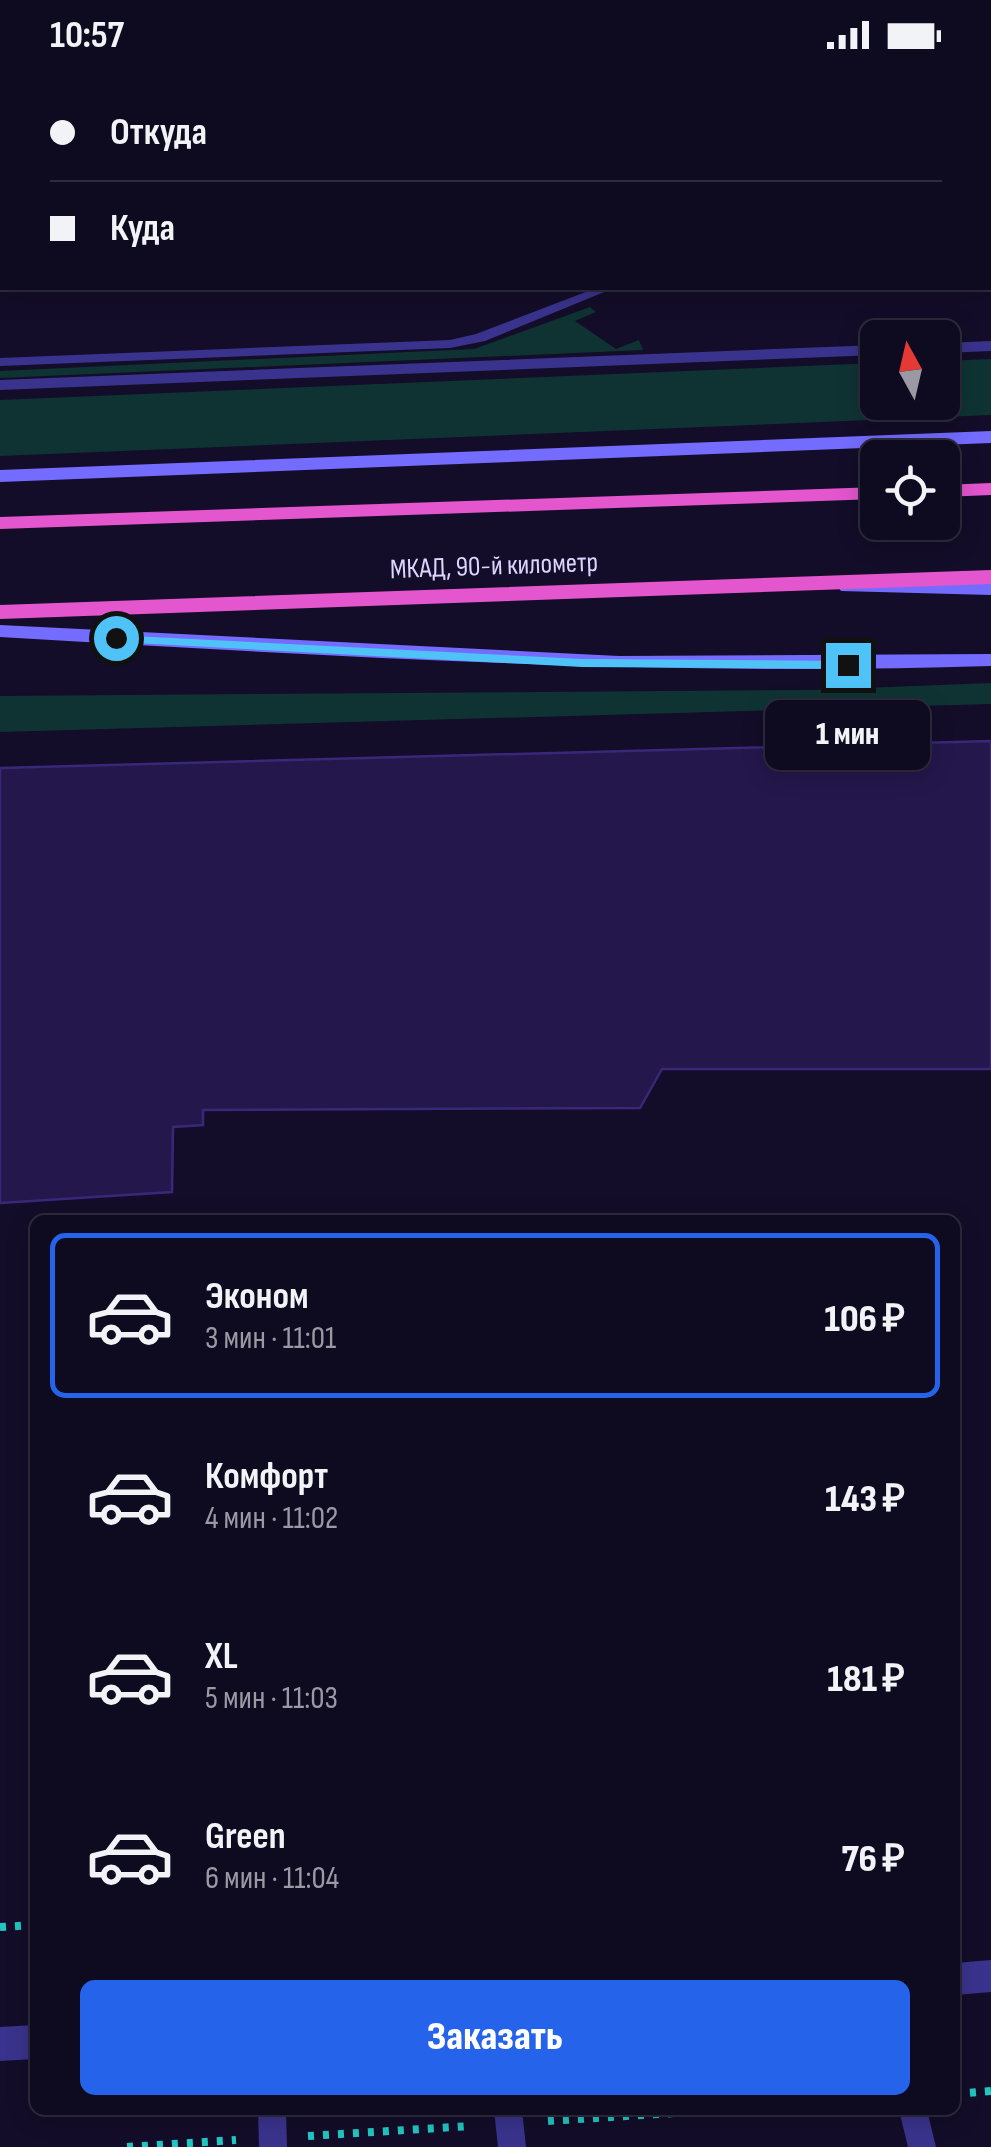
<!DOCTYPE html>
<html lang="ru">
<head>
<meta charset="utf-8">
<style>
	body { margin:0; font-family:"Sofia Sans Condensed",sans-serif; background:#1c182c; color:#f1f3f6; height:100vh; display:flex; flex-direction:column; font-size:38px; white-space:nowrap }
	* { box-sizing:border-box; margin:0 }
	p { font-size:32px; color:#9b9aa4 }
	.icon { flex:none; width:55px; height:55px; fill:none; stroke:currentColor; stroke-width:2; stroke-linecap:round; stroke-linejoin:round }
	.map { position:relative; flex:1; overflow:hidden }
	.details { position:absolute; left:30px; top:1145px; width:930px; height:900px; display:flex; flex-direction:column; background:#0e0a1f; border-radius:15px; box-shadow:0 5px 25px #0003,0 0 0 2px #2e2b3d }
	.details>* { flex:none }
	.guide { position:absolute; left:0px; top:0px; width:992px; height:220px; box-shadow:0 5px 25px #0003,0 0 0 2px #2e2b3d; display:grid; align-content:center; height:220px; padding:0 50px; background:#0e0a1f }
	.needle { width:65px; rotate:352deg }
	.tools { position:absolute; left:860px; top:250px; display:grid; gap:20px }
	.tools a { display:grid; place-items:center; width:100px; height:100px; border-radius:15px; background:#0e0a1f; box-shadow:0 5px 25px #0003,0 0 0 2px #2e2b3d; font-size:50px }
	.end { position:absolute; width:45px; height:45px; margin:-22px; border:12px solid #4fc3f7; background:#111; box-shadow:0 0 0 5px #111 }
	.from { border-radius:50% }
	.bubble { position:absolute; height:70px; border-radius:15px; background:#0e0a1f; box-shadow:0 5px 25px #0003,0 0 0 2px #2e2b3d; font-size:32px; font-weight:800; line-height:70px; text-align:center }
	.guide b { display:flex; align-items:center; gap:35px; height:95px; font-size:38px }
	.guide b+b { border-top:2px solid #2e2b3d }
	.guide i { width:25px; height:25px; background:#f1f3f6 }
	ul { padding:18px 0 0; list-style:none }
	li { display:flex; align-items:center; gap:30px; height:165px; margin:0 20px 15px; padding:0 30px; border:5px solid transparent; border-radius:15px }
	li div { flex:1 }
	li b { display:block; font-size:38px }
	li em { font-style:normal; font-weight:800 }
	li.on { border-color:#2563eb }
	li>.icon { width:90px; height:90px; stroke-width:1.5 }
	.button { display:flex; gap:20px; margin-top:auto; padding:20px 50px }
	.button a { flex:1; height:115px; border-radius:15px; background:#2563eb; color:#fff; font-size:40px; font-weight:800; line-height:115px; text-align:center }
	.status { display:flex; justify-content:space-between; align-items:center; height:70px; padding:0 50px; background:#0e0a1f; direction:ltr }
	.status svg { height:28px; fill:currentColor }
	.map>svg:first-child { display:block }
	.green { fill:#0f3333 }
	.building { fill:#24174c; stroke:#3a277a; stroke-width:2.5 }
	.lines { fill:none; stroke-linecap:round; stroke-linejoin:round }
	.path-far1 { stroke:#22c6c1; stroke-width:5; stroke-dasharray:4 5; stroke-linecap:butt }
	.path { stroke:#22c6c1; stroke-width:8; stroke-dasharray:6 9; stroke-linecap:butt }
	.service { fill:#3a338d; fill-rule:evenodd }
	.minor { fill:#3a338d; fill-rule:evenodd }
	.tertiary { fill:#3a338d; fill-rule:evenodd }
	.secondary { fill:#746cff; fill-rule:evenodd }
	.trunk { fill:#e356ce; fill-rule:evenodd }
	.route { fill:#4fc3f7 }
	.labels { text-anchor:middle; dominant-baseline:central; stroke-width:10; stroke-linejoin:round; paint-order:stroke }
	.street-label { font-size:28px; fill:#dbd5ff; stroke:#130d29 }
</style>
</head>
<body>
<div class="status"><b>10:57</b><svg viewBox="0 0 49 12"><path d="M0 12V9h3v3zM5 12V6h3v6zM10 12V3h3v9zM15 12V0h3v12zM26 1h20v11H26zM47 4h2v5h-2z"/></svg></div>
<div class="map">
<svg width="991" height="2077" viewBox="0 0 991 2077">
	<rect width="100%" height="100%" fill="#130d29"/>
	<path class="green" d="M590,237l6,5 -21,9 41,28 23,-9 4,10 -643,28v-7l474,-22z
		M991,289v56l-991,41v-56l877,-37 1,39h64l1,-41z
		M991,613v21l-991,28v-36l812,-6z"/>
	<path class="building" d="M991,671v328h-329l-22,39 -437,2v15l-30,2 -1,65 -172,11v-435z"/>
	<g class="lines">
		<path class="path-far1" d="M703,2l7,-2"/>
		<path class="path" d="M0,1857l35,-2
			M955,2024l36,-3
			M548,2051l173,-11
			M308,2066l163,-10
			M127,2077l109,-7"/>
		<path class="service" d="M991,61v9h-1v-9z
			M0,128l2,1v9l-2,-1z
			M596,218h18l-129,53 -35,7 -450,18v-8l450,-18 26,-6z
			M258,2040h28l1,37h-28z
			M494,2040h28l4,37h-28z
			M899,2040h28l9,37h-28z"/>
		<path class="minor" d="M991,271v10l-49,2v-10z
			M878,275v10l-878,35v-10z"/>
		<path class="tertiary" d="M991,1890v32l-36,3v-32z
			M35,1955v34l-35,2v-34z"/>
		<path class="secondary" d="M991,361v12l-991,39v-12z
			M848,511l143,2v12l-150,-4 -3,-4z
			M0,555l619,31 372,-2v12c-331,11 -661,-10 -991,-29z"/>
		<path class="trunk" d="M991,413v12l-49,2v-12z
			M878,417v12l-878,30v-12z
			M991,500v14l-991,35v-14z"/>
	</g>
	<path class="route" d="M112,565l470,24 266,2 7,4 -7,4 -266,-2 -466,-25z"/>
	<g class="labels">
		<g class="street-label">
			<text transform="translate(494 496) rotate(-2)">МКАД, 90-й километр</text>
		</g>
	</g>
</svg>
<div class="tools">
<a><svg class="needle" viewBox="-14 -14 28 28"><path d="M0-13l5 13h-10z" fill="#e53935"/><path d="M0 13l5-13h-10z" fill="#9b9aa4"/></svg></a>
<a><svg class="icon" aria-label="locate" viewBox="0 0 24 24"><circle cx="12" cy="12" r="6"/><path d="M12 2v4M12 18v4M2 12h4M18 12h4"/></svg></a>
</div>
<i class="end from" style="left:116px;top:568px"></i>
<i class="end" style="left:848px;top:595px"></i>
<div class="bubble" style="left:765px;top:630px;width:165px">1 мин</div>
<div class="guide">
<b><i class="from"></i>Откуда</b>
<b><i></i>Куда</b>
</div>
<section class="details">
<ul>
<li class="on"><svg class="icon" aria-label="car" viewBox="0 0 24 24"><path d="M5 17H2v-5l4-1 3-4h7l3 4 3 1v5h-3M9 17h6M6 11h13"/><circle cx="7" cy="17" r="2"/><circle cx="17" cy="17" r="2"/></svg><div><b>Эконом</b><p>3 мин · 11:01</p></div><em>106 ₽</em></li>
<li><svg class="icon" aria-label="car" viewBox="0 0 24 24"><path d="M5 17H2v-5l4-1 3-4h7l3 4 3 1v5h-3M9 17h6M6 11h13"/><circle cx="7" cy="17" r="2"/><circle cx="17" cy="17" r="2"/></svg><div><b>Комфорт</b><p>4 мин · 11:02</p></div><em>143 ₽</em></li>
<li><svg class="icon" aria-label="car" viewBox="0 0 24 24"><path d="M5 17H2v-5l4-1 3-4h7l3 4 3 1v5h-3M9 17h6M6 11h13"/><circle cx="7" cy="17" r="2"/><circle cx="17" cy="17" r="2"/></svg><div><b>XL</b><p>5 мин · 11:03</p></div><em>181 ₽</em></li>
<li><svg class="icon" aria-label="car" viewBox="0 0 24 24"><path d="M5 17H2v-5l4-1 3-4h7l3 4 3 1v5h-3M9 17h6M6 11h13"/><circle cx="7" cy="17" r="2"/><circle cx="17" cy="17" r="2"/></svg><div><b>Green</b><p>6 мин · 11:04</p></div><em>76 ₽</em></li>
</ul>
<div class="button"><a>Заказать</a></div>
</section>
</div>
</body>
</html>
